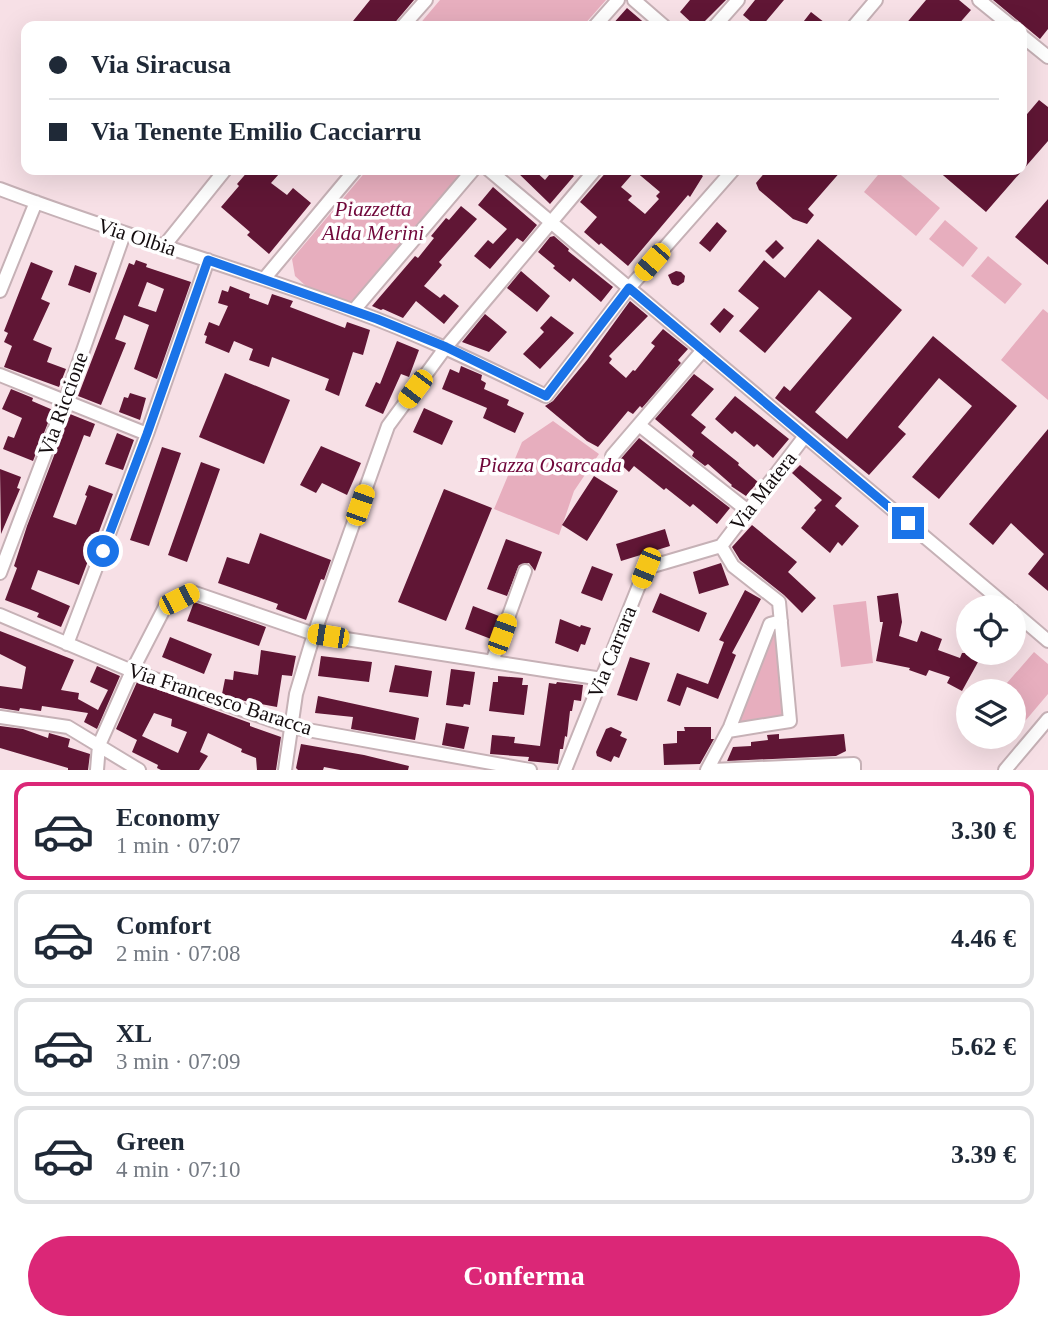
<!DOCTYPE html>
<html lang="it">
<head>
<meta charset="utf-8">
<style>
	body { margin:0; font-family:Georgia,serif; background:#f2f2f3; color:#1f2937; height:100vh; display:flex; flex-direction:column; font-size:26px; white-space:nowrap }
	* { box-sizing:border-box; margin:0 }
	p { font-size:23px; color:#747a83 }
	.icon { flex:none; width:38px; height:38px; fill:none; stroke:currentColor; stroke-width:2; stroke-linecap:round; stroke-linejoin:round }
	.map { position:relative; height:770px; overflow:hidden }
	.sheet { display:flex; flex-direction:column; background:#fff; flex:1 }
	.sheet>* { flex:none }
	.top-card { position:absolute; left:21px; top:21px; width:1006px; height:154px; border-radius:14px; box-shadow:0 7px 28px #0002; display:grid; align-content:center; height:154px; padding:0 28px; background:#fff }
	.controls { position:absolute; left:956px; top:595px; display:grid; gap:14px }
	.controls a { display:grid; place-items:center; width:70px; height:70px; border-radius:50%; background:#fff; box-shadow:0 7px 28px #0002; font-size:35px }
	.end { position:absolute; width:32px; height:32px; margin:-16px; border:9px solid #1a73e8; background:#fff; box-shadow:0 0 0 4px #fff }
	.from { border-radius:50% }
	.car { position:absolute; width:21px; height:42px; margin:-21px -10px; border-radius:9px; box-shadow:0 0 5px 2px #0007; background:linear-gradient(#f5c518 24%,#345 0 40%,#f5c518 0 76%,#345 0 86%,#f5c518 0) }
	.top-card b { display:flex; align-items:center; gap:24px; height:66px; font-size:26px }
	.top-card b+b { border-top:2px solid #e0e1e3 }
	.top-card i { width:18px; height:18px; background:#1f2937 }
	ul { padding:12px 0 0; list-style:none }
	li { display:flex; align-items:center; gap:21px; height:98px; margin:0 14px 10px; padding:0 14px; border:4px solid #e0e1e3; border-radius:14px }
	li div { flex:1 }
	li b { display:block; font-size:26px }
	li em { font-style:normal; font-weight:700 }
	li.active { border-color:#db2777 }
	li>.icon { width:63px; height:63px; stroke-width:1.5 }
	.cta { display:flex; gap:14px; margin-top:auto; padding:14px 28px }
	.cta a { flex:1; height:80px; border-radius:42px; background:#db2777; color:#fff; font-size:28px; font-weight:700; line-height:80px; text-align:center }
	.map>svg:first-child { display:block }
	.green { fill:#e7aebe }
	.building { fill:#601635; fill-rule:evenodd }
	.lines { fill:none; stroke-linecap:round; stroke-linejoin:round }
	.minor-casing { stroke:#c6b1b6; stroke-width:16 }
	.minor { stroke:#fff; stroke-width:12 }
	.route { stroke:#1a73e8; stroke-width:9 }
	.labels { text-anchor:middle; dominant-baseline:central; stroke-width:7; stroke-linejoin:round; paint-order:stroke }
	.park-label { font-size:21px; font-style:italic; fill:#70073a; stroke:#fff }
	.street-label { font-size:21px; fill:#140d0f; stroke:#fff }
</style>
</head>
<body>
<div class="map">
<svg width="1048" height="770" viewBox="0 0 1048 770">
	<rect width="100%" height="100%" fill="#f7e0e6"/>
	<path class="green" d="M440,0h166l-23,26h-165z
		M367,170h98l-114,133 -44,-16 -12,-11 -3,-17z
		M882,170h13l45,38 -24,28 -52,-44z
		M945,220l33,28 -15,19 -34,-28z
		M988,256l34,28 -17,20 -34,-28z
		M1043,309l5,4v87l-47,-40z
		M553,421l46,33 -25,37 -15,44 -65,-26 28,-67z
		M866,601l7,62 -32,4 -8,-62z
		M778,628l6,91 -52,8 38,-98z
		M1034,652l14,12v30l-34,40 -1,-43h-13z"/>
	<path class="building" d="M370,0h44l-22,26h-43z
		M690,0h36l-26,26h-5l-15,-14z
		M755,0h29l-22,26h-6l-13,-11z
		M926,0h33l12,10 -14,16h-53z
		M993,0h55v29l-8,10z
		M627,8l21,18h-37z
		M811,12l18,14h-29z
		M1039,100l9,7v34l-62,71 -49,-42h85v-50z
		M249,170h24l6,4 -8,9 16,12 6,-7 18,15 -42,51 -22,-19 3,-3 -29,-25 18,-21 -2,-2z
		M515,170h19l11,10 8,-10h14l7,6 -24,28z
		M608,170h88l7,6 -13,21 -2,-2 -60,71 -27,-23 -2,2 -15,-13 13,-15 -17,-15zM635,171l25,21 -4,4 3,3 -14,15 -17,-14 4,-4 -11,-9z
		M767,170h75l-34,39 6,6 -7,9 -14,-5 -34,-29 -3,-7z
		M493,187l44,38 -14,17 -6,-4 -27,31 -16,-13 14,-16 5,4 14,-15 -29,-24z
		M1048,199v66l-33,-28z
		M461,206l16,13 -38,43 3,3 -18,21 16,12 4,-4 15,12 -15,18 -28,-23 -13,17 -20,-9 -2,1 -9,-4 43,-50 3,2 16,-20 -3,-2 15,-18 3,2z
		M717,222l10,9 -17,21 -11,-9z
		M554,236l15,13 -1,2 45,36 -12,15 -28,-24 -3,4 -17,-14 2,-2 -17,-14 12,-15z
		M818,239l84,71 -87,102 32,27 86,-103 84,70 -78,93 -27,-22 60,-71 -33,-28 -41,49 8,7 -37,41 -94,-77 9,-12 6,5 62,-73 -33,-28 -54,63 -26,-22 20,-23 -21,-17 26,-31 21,18z
		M776,240l8,8 -11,11 -8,-8z
		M136,260l11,4 -1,3 45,15 -34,97 -23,-10 15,-44 -25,-10 -9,24 11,4 -25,62 -23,-9 51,-133 5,2zM147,282l17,7 -8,23 -18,-6z
		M31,262l22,9 -12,28 9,4 -17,37 19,8 -5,14 19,7 -7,18 -55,-20 8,-21 -8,-4 4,-9 -4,-2z
		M75,265l22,8 -7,20 -22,-8z
		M521,271l29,25 -13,16 -30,-24z
		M676,271l5,1 4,4 -1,6 -6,4 -6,-2 -4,-9z
		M230,286l20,8 -1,4 19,7 4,-11 21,7 -3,6 55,21 2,-6 23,8 -7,25 -10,-3 -14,44 -14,-6 4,-11 -57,-22 -3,10 -20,-7 4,-11 -19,-8 -5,12 -24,-10 2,-7 -3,-1 5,-13 10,4 9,-20 -10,-3 4,-13 6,2z
		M630,301l18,15 -39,40 3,3 -3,4 17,15 7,-8 2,1 20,-25 -4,-3 12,-14 25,20 -10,11 3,3 -39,45 -2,-2 -7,8 -5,-3 -30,36 -11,-6 -42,-35 8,-5 34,-41z
		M724,308l10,8 -14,17 -10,-9z
		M485,314l22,18 -18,20 -27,-10z
		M551,316l23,17 -34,36 -17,-15 21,-22 -4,-4z
		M397,341l22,9 -10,27 -8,-3 -18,40 -18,-8 11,-24 4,2z
		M461,366l21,9 -1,5 5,3 -2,6 25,11 -2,5 17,8 -9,20 -32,-15 4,-10 -45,-19 8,-20 9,4z
		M225,373l65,27 -26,64 -65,-27z
		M694,374l20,15 -23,26 15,12 -5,6 38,30 -1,2 20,17 -12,14 -15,-10 1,-1 -24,-21 -3,2 -13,-10 2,-4 -39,-33z
		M11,389l22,9 -1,3 21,9 -20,51 -30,-12 5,-13 6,2 8,-20 -20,-9z
		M130,393l16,5 -6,22 -21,-8 5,-15 4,1z
		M735,396l54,43 -16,19 -16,-14 -3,3 -19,-16 -3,3 -17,-15z
		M424,408l29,13 -11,24 -29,-13z
		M70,414l25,10 -5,13 -6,-2 -31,82 23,8 11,-29 -2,-1 4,-10 24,9 -34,91 -41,-15 -7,19 39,17 -9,21 -24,-10 2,-4 -34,-13 12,-32 -3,-2 13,-40z
		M1048,429v162l-20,-17 16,-20 -33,-31 -18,22 -24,-21z
		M117,433l17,7 -11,30 -18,-6z
		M639,438l91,70 -13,16 -24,-20 -3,3 -24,-19 -2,2 -30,-24 -5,6 -11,-10z
		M321,446l40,17 -14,32 -25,-12 -6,10 -16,-8z
		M162,447l19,6 -32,93 -19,-6z
		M201,462l19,7 -33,93 -19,-7z
		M800,465l42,33 -7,8 24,20 -17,20 -4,-4 -8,11 -29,-25 15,-18 -2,-2 8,-8 -30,-27z
		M0,469l21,8 -4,11 3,1 -19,45z
		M594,476l24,15 -31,50 -25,-16z
		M444,489l48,19 -46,113 -48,-19z
		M752,525l45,37 -9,10 28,26 -14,15 -18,-18 -44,-35 -8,-13z
		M665,529l5,17 -49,15 -5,-17z
		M260,533l71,27 -7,20 -3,-1 -15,41 -30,-11 2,-5 -60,-21 9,-26 22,7z
		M506,539l36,13 -7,19 -6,-8 -10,2 -12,31 -20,-7z
		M721,563l8,22 -30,9 -6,-22z
		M592,566l21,8 -11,27 -21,-8z
		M745,590l16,9 -29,54 4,2 -18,44 -31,-12 -7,19 -13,-5 10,-28 31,11 16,-42 -5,-2z
		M660,593l47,20 -8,19 -47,-20z
		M898,593l4,29 -3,14 18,6 4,-11 21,8 -4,11 22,8 2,-5h21l-21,38 -15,-8 3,-6 -21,-7 -3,6 -17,-6 1,-2 -34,-7 7,-39h-3l-3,-26z
		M194,602l72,25 -7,19 -72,-25z
		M473,606l26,10 -8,23 -26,-10z
		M560,619l20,8 1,-2 10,3 -6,17 -4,-1 -3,8 -23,-9z
		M0,631l74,29 -13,30 18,3 -1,6 20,11 10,-20 -18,-8 7,-16 23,10 -23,53 -13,-7 4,-9 -46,-7 -1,5 -21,-3 -1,3 -19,-3v-22l22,3 4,-22 -26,-13z
		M170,637l42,17 -8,20 -42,-17z
		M261,650l35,6 -4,20 -10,-1 -5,32 -32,-6 -23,-7 3,-15 8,1 1,-9 24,4z
		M321,656l51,6 -3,20 -51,-6z
		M630,657l20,6 -13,38 -20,-6z
		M395,665l37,6 -4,26 -39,-5z
		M451,669l24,3 -5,33 -6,-1 -1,3 -17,-2z
		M498,676l25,2 -1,7h6l-4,30 -35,-4 4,-29h5z
		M137,682l113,41v3l31,11 -5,33h-19l-1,-12 -15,-6 1,-3 -34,-16 -8,19 8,4 -9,14h-38l-4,-2 1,-3 -26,-13 5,-12 -21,-11zM154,713l18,6 -1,7 16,6 -9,21 -36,-17z
		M557,682l26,3 -2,16 -7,-1 -2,11h-2l-3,26 -2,-1 -2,13h-3l-2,15 -30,-3 1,-4 -39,-3 2,-19 23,2 -1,6 26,3 9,-63 7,1z
		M318,696l101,22 -4,22 -64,-11 2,-12 -38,-4z
		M446,723l23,4 -5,22 -22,-4z
		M0,726l23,3 25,9 1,-5 21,6 -2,8 22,7 -2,16h-20v-2l-68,-20z
		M611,727l11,5 -2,4 7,3 -8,19 -5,-2 -3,6 -14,-6 -1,-4 10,-23z
		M684,727h27v12h3l-14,25 -36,1 -1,-21 14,-1v-12h8z
		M779,734v5l65,-5 2,17 -10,5 -109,5 6,-14 18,-1v-4l17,-2 -1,-5z
		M301,744l63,11 45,11 -1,4h-68l-16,-3 -1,3h-25l-2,-2z"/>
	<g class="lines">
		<g class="minor-casing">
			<path id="minor" d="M634,0l30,26
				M979,0l32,26
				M403,26l23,-26
				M595,26l23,-26
				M715,26l23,-26
				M854,26l22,-26
				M1022,36l26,21
				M489,170l519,437
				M0,189c116,44 235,78 352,121 67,24 130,55 194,86l83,-108 104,-118
				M164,246l61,-76
				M264,279l91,-109
				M0,291l36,-89
				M354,310l119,-140
				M0,375l147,59
				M639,425l109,86
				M612,456l91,-106
				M721,546l12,20 46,36 11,119 -62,10
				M721,546l84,-110
				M0,573l66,-174 58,-165
				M1013,611l35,30
				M0,615l132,56 159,56 239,43
				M67,644l80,-210 61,-174
				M492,662l33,-91
				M0,717l68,10 71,43
				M97,770l2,-25 33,-74 34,-66 26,-13 122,42 288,45
				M285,770l11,-76 18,-60 74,-208 58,-79 149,-177
				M565,770l81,-202 75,-22
				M707,770l23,-43 40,-103 11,-3
				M712,770l142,-6v6
				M1005,770l43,-51"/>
		</g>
		<use href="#minor" class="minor"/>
	</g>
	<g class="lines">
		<path class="route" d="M103,551l44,-117 61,-174 169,59 69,28 100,49 83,-108 279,235"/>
	</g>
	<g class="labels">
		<g class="park-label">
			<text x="373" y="209">Piazzetta<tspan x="373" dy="24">Alda Merini</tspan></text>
			<text x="550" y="465">Piazza Osarcada</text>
		</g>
		<g class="street-label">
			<text transform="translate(137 237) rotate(18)">Via Olbia</text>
			<text transform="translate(63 404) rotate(-70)">Via Riccione</text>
			<text transform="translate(763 491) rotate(-52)">Via Matera</text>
			<text transform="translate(612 652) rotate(-68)">Via Carrara</text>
			<text transform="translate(220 699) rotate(18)">Via Francesco Baracca</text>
		</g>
	</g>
</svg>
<div class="controls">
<a><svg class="icon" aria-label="locate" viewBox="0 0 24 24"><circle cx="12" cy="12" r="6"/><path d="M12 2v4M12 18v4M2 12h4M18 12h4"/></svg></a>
<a><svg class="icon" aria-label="layers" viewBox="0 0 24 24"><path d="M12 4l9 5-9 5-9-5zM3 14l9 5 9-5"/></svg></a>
</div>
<i class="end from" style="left:103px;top:551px"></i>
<i class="end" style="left:908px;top:523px"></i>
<i class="car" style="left:652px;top:262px;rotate:221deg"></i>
<i class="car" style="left:415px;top:389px;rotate:217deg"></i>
<i class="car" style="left:360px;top:505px;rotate:19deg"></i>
<i class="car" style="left:646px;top:568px;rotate:202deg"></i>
<i class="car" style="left:179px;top:599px;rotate:63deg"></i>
<i class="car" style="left:502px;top:634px;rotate:20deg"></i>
<i class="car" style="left:328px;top:636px;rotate:279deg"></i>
<div class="top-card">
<b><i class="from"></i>Via Siracusa</b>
<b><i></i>Via Tenente Emilio Cacciarru</b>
</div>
</div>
<section class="sheet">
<ul>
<li class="active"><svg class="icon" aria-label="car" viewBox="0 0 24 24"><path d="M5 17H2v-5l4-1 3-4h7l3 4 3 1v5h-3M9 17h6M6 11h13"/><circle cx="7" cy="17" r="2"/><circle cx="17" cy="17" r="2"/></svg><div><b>Economy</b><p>1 min · 07:07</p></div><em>3.30 €</em></li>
<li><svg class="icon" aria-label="car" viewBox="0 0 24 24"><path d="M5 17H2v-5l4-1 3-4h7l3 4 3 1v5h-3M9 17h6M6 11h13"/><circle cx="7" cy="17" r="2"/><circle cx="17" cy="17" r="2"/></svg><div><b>Comfort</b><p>2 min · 07:08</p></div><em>4.46 €</em></li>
<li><svg class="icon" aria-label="car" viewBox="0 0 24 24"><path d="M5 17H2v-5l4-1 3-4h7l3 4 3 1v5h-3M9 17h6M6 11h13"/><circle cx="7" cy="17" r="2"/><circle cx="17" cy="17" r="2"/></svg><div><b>XL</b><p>3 min · 07:09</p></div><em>5.62 €</em></li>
<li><svg class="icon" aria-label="car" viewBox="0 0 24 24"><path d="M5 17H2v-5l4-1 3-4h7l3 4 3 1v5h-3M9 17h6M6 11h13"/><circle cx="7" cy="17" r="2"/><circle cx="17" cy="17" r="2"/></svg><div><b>Green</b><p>4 min · 07:10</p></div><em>3.39 €</em></li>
</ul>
<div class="cta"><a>Conferma</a></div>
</section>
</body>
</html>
